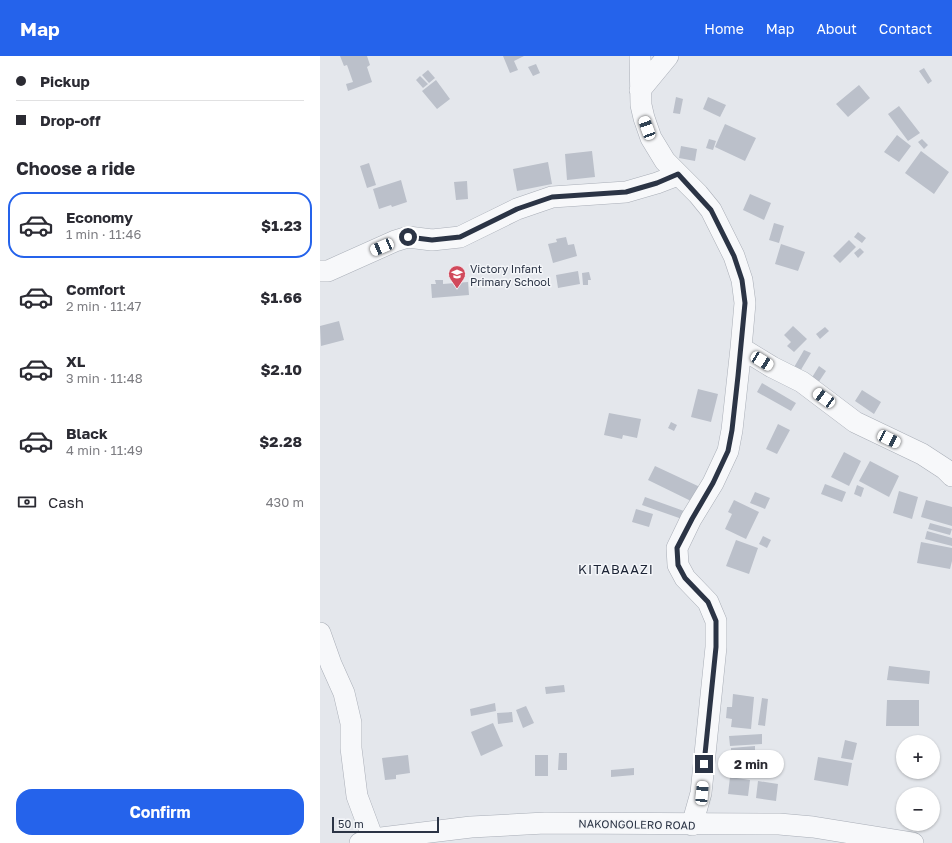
<!DOCTYPE html>
<html lang="en">
<head>
<meta charset="utf-8">
<style>
	body { margin:0; font-family:"Golos Text",sans-serif; background:#f7f7f7; color:#2b2b33; height:100vh; display:flex; flex-direction:column; font-size:15px; white-space:nowrap }
	* { box-sizing:border-box; margin:0 }
	p { font-size:13px; color:#7c7c81 }
	.icon { flex:none; width:22px; height:22px; fill:none; stroke:currentColor; stroke-width:2; stroke-linecap:round; stroke-linejoin:round }
	.map { position:relative; flex:1; overflow:hidden }
	.panel { display:flex; flex-direction:column; background:#fff; width:320px }
	.panel>* { flex:none }
	.guide { display:grid; align-content:center; height:88px; padding:0 16px; background:#fff }
	.fabs { position:absolute; left:576px; top:679px; display:grid; gap:8px }
	.fabs a { display:grid; place-items:center; width:44px; height:44px; border-radius:50%; background:#fff; box-shadow:0 1px 3px #0004; font-size:20px }
	.scale { position:absolute; left:12px; bottom:10px; width:107px; box-sizing:border-box; padding-left:4px; border:2px solid #2b3445; border-top:0; font-size:11px; line-height:14px; white-space:nowrap; color:#2b3445; -webkit-text-stroke:3px #f4f6f9; paint-order:stroke }
	.end { position:absolute; width:18px; height:18px; margin:-9px; border:5px solid #2b3445; background:#fff; box-shadow:0 0 0 2px #fff }
	.from { border-radius:50% }
	.bubble { position:absolute; height:28px; border-radius:14px; background:#fff; box-shadow:0 1px 3px #0004; font-size:13px; font-weight:700; line-height:28px; text-align:center }
	.car { position:absolute; width:12px; height:24px; margin:-12px -6px; border-radius:5px; box-shadow:0 0 3px 1px #0007; background:linear-gradient(#fff 24%,#345 0 40%,#fff 0 76%,#345 0 86%,#fff 0) }
	.guide b { display:flex; align-items:center; gap:14px; height:38px; font-size:15px }
	.guide b+b { border-top:1px solid #e1e1e2 }
	.guide i { width:10px; height:10px; background:#2b2b33 }
	ul { padding:0; list-style:none }
	li { display:flex; align-items:center; gap:12px; height:66px; margin:0 8px 6px; padding:0 8px; border:2px solid transparent; border-radius:16px }
	li div { flex:1 }
	li b { display:block; font-size:15px }
	li em { font-style:normal; font-weight:700 }
	li.active { border-color:#2563eb }
	li>.icon { width:36px; height:36px; stroke-width:1.5 }
	h2 { padding:0 16px; font-size:18px; line-height:48px }
	.pay { display:flex; align-items:center; gap:10px; height:44px; padding:0 16px; font-size:15px }
	.pay p { margin-inline-start:auto }
	.action { display:flex; gap:8px; margin-top:auto; padding:8px 16px }
	.action a { flex:1; height:46px; border-radius:16px; background:#2563eb; color:#fff; font-size:16px; font-weight:700; line-height:46px; text-align:center }
	header { display:flex; align-items:center; gap:24px; box-sizing:border-box; height:56px; padding:0 20px; background:#2563eb; color:#fff }
	header strong { font-size:19px }
	nav { display:flex; gap:22px; margin-inline-start:auto; font-size:14px }
	main { display:flex; flex:1; min-height:0 }
	.map>svg:first-child { display:block }
	.building { fill:#bbc0ca }
	.lines { fill:none; stroke-linecap:round; stroke-linejoin:round }
	.minor-casing { stroke:#a9aeb7; stroke-width:22 }
	.minor { stroke:#f7f8fa; stroke-width:21 }
	.route { stroke:#2b3445; stroke-width:5 }
	.labels { text-anchor:middle; dominant-baseline:central; stroke-width:3; stroke-linejoin:round; paint-order:stroke }
	.poi-label { font-size:11px; fill:#2b3445; stroke:#f4f6f9; text-anchor:start }
	.street-label { font-size:11px; fill:#2b3445; stroke:#f4f6f9 }
	.quarter-label { font-size:13px; letter-spacing:1px; fill:#1d2536; stroke:#f4f6f9 }
</style>
</head>
<body>
<header>
<strong>Map</strong>
<nav><a>Home</a><a>Map</a><a>About</a><a>Contact</a></nav>
</header>
<main>
<section class="panel">
<div class="guide">
<b><i class="from"></i>Pickup</b>
<b><i></i>Drop-off</b>
</div>
<h2>Choose a ride</h2>
<ul>
<li class="active"><svg class="icon" aria-label="car" viewBox="0 0 24 24"><path d="M5 17H2v-5l4-1 3-4h7l3 4 3 1v5h-3M9 17h6M6 11h13"/><circle cx="7" cy="17" r="2"/><circle cx="17" cy="17" r="2"/></svg><div><b>Economy</b><p>1 min · 11:46</p></div><em>$1.23</em></li>
<li><svg class="icon" aria-label="car" viewBox="0 0 24 24"><path d="M5 17H2v-5l4-1 3-4h7l3 4 3 1v5h-3M9 17h6M6 11h13"/><circle cx="7" cy="17" r="2"/><circle cx="17" cy="17" r="2"/></svg><div><b>Comfort</b><p>2 min · 11:47</p></div><em>$1.66</em></li>
<li><svg class="icon" aria-label="car" viewBox="0 0 24 24"><path d="M5 17H2v-5l4-1 3-4h7l3 4 3 1v5h-3M9 17h6M6 11h13"/><circle cx="7" cy="17" r="2"/><circle cx="17" cy="17" r="2"/></svg><div><b>XL</b><p>3 min · 11:48</p></div><em>$2.10</em></li>
<li><svg class="icon" aria-label="car" viewBox="0 0 24 24"><path d="M5 17H2v-5l4-1 3-4h7l3 4 3 1v5h-3M9 17h6M6 11h13"/><circle cx="7" cy="17" r="2"/><circle cx="17" cy="17" r="2"/></svg><div><b>Black</b><p>4 min · 11:49</p></div><em>$2.28</em></li>
</ul>
<div class="pay"><svg class="icon" aria-label="cash" viewBox="0 0 24 24"><path d="M3 7h18v10H3z"/><circle cx="12" cy="12" r="2"/></svg>Cash<p>430 m</p></div>
<div class="action"><a>Confirm</a></div>
</section>
<div class="map">
<svg width="632" height="787" viewBox="0 0 632 787">
	<rect width="100%" height="100%" fill="#e4e7ec"/>
	<path class="building" d="M20,0h27l3,9 -3,2 5,15 -24,9 -2,-7 7,-2 -6,-17 -3,1z
		M183,0h21l-10,5 4,9 -8,3z
		M216,8l4,9 -7,3 -5,-9z
		M604,12l8,13 -4,3 -9,-13z
		M108,14l7,8 -6,5 -7,-8z
		M100,20l8,8 -5,4 -7,-8z
		M116,24l14,19 -13,10 -15,-18z
		M539,29l11,13 -22,19 -12,-13z
		M356,41l7,2 -3,15 -7,-1z
		M388,41l18,8 -6,12 -17,-8z
		M579,50l21,27 -12,8 -20,-27z
		M405,68l31,14 -11,23 -30,-14z
		M577,79l14,11 -12,16 -15,-10z
		M389,83l7,2 -3,9 -7,-2z
		M602,83l6,6 -4,4 -6,-7z
		M361,90l16,3 -2,12 -16,-3z
		M272,95l3,26 -28,3 -2,-26z
		M601,95l28,21 -15,22 -29,-21z
		M228,106l4,22 -35,7 -4,-22z
		M49,107l7,22 -9,3 -7,-22z
		M81,124l6,22 -15,5 -1,-2 -12,4 -6,-20z
		M147,125l1,18 -12,1 -2,-18z
		M430,138l21,9 -7,17 -21,-10z
		M454,167l10,3 -5,17 -10,-3z
		M538,176l8,6 -4,5 -8,-6z
		M246,181l2,8 6,-1 3,12 -24,7 -5,-19 9,-2 -1,-3z
		M529,184l7,7 -16,16 -7,-7z
		M461,188l24,8 -7,19 -23,-7z
		M540,192l4,4 -6,6 -4,-5z
		M258,215l2,13 -22,4 -2,-13z
		M269,216l2,8h-3v5h-5l-1,-12z
		M115,224h8v4l25,-2 1,13 -37,3 -1,-14h5z
		M19,265l5,19 -23,6 -1,-20z
		M473,270l14,13 -13,13 -7,-6 4,-4 -7,-7z
		M505,271l4,4 -9,8 -4,-5z
		M484,294l7,3 -12,20 -6,-4z
		M499,310l7,5 -8,12 -7,-4z
		M442,327l34,20 -5,8 -34,-19z
		M378,333l20,5 -7,28 -20,-5z
		M542,334l19,12 -7,12 -19,-13z
		M289,357l32,6 -4,19 -14,-3 -1,4 -18,-4z
		M351,366l6,3 -3,6 -6,-3z
		M458,368l12,6 -13,24 -11,-5z
		M524,396l17,9 -12,25 -18,-9z
		M550,405l29,15 -10,21 -30,-16z
		M335,410l45,21 -7,15 -45,-22z
		M505,428l21,8 -4,10 -21,-8z
		M537,429l7,3 -3,9 -7,-3z
		M579,435l19,6 -6,22 -19,-6z
		M435,436l15,6 -5,11 -15,-6z
		M325,441l39,14 -2,8 -40,-14z
		M414,444l25,12 -13,27 -21,-10 7,-15 -4,-2z
		M606,444l26,7v19l-31,-9z
		M316,453l17,5 -4,13 -17,-5z
		M610,467l22,6 -2,6 -22,-6z
		M607,475l25,7v8l-27,-7z
		M443,480l8,4 -4,8 -8,-4z
		M416,484l22,8 -9,26 -23,-8z
		M601,486l31,6v13l-2,8 -33,-6z
		M569,610l41,5 -1,13 -42,-4z
		M244,629l1,7 -19,2 -1,-7z
		M413,638l21,3 -3,32 -20,-2 1,-8 -6,-1 1,-11h5z
		M442,642l6,1 -3,27 -7,-1z
		M567,644h32v26h-33z
		M175,647l1,8 -25,5 -1,-7z
		M206,650l8,17 -11,5 -7,-18z
		M192,656l1,10 -15,2 -1,-11z
		M173,667l10,23 -22,10 -10,-24z
		M442,678v10l-32,2 -1,-10z
		M525,684l12,3 -4,17 -12,-2z
		M435,690v9l-24,2v-9z
		M239,697h8v17h-9z
		M88,699l2,18 -14,2v4l-11,1 -3,-22z
		M215,699h13v21h-13z
		M498,701l34,6 -4,23 -34,-6z
		M314,712v7l-23,2v-7z
		M410,721l20,3 -2,16 -20,-2z
		M438,725l20,3 -2,17 -20,-3z"/>
	<g class="lines">
		<g class="minor-casing">
			<path id="minor" d="M320,0l1,49 3,13 7,20 14,23 33,33 13,16 23,46 8,24 3,23 -4,45 -9,82 -4,21 -15,32 -22,36 -14,29 1,17 7,13 23,24 8,19v26l-15,146 -9,32
				M320,34l28,-34
				M0,215h8l67,-30 13,-4 24,3 28,-3 57,-28 35,-12 74,-5 31,-9 21,-8
				M421,292l31,19 30,15 53,40 67,32 23,15 7,7
				M0,577l11,31 13,29 7,30v25l6,48 16,43
				M40,787l13,-4 98,-12 74,-4 234,1 34,3 100,16"/>
		</g>
		<use href="#minor" class="minor"/>
	</g>
	<g class="lines">
		<path class="route" d="M88,181l24,3 28,-3 57,-28 35,-12 74,-5 31,-9 21,-9 33,36 23,46 8,24 3,23 -7,73 -6,54 -4,21 -15,32 -21,36 -15,29 1,17 7,13 23,24 8,19v26l-12,117"/>
	</g>
	<defs>
		<g id="school-pin" transform="scale(0.9)"><path d="M0 17L-7.5 6A9.5 9.5 0 1 1 7.5 6Z" fill="#d1495b" stroke="#f4f6f9"/><path d="M0-5L7-2L0 1L-7-2ZM-4 1L0 2.5L4 1V4Q0 6-4 4Z" fill="#fff"/></g>
	</defs>
	<g fill-rule="evenodd">
		<use href="#school-pin" x="137" y="218"/>
	</g>
	<g class="labels">
		<g class="poi-label">
			<text x="150" y="212">Victory Infant<tspan x="150" dy="13">Primary School</tspan></text>
		</g>
		<g class="street-label">
			<text transform="translate(317 768) rotate(1)">NAKONGOLERO ROAD</text>
		</g>
		<g class="quarter-label">
			<text x="296" y="513">KITABAAZI</text>
		</g>
	</g>
</svg>
<div class="fabs">
<a>+</a>
<a>−</a>
</div>
<div class="scale">50 m</div>
<i class="end from" style="left:88px;top:181px"></i>
<i class="end" style="left:384px;top:708px"></i>
<div class="bubble" style="left:398px;top:694px;width:66px">2 min</div>
<i class="car" style="left:327px;top:72px;rotate:340deg"></i>
<i class="car" style="left:62px;top:191px;rotate:247deg"></i>
<i class="car" style="left:442px;top:305px;rotate:122deg"></i>
<i class="car" style="left:504px;top:342px;rotate:306deg"></i>
<i class="car" style="left:569px;top:383px;rotate:116deg"></i>
<i class="car" style="left:382px;top:737px;rotate:5deg"></i>
</div>
</main>
</body>
</html>
